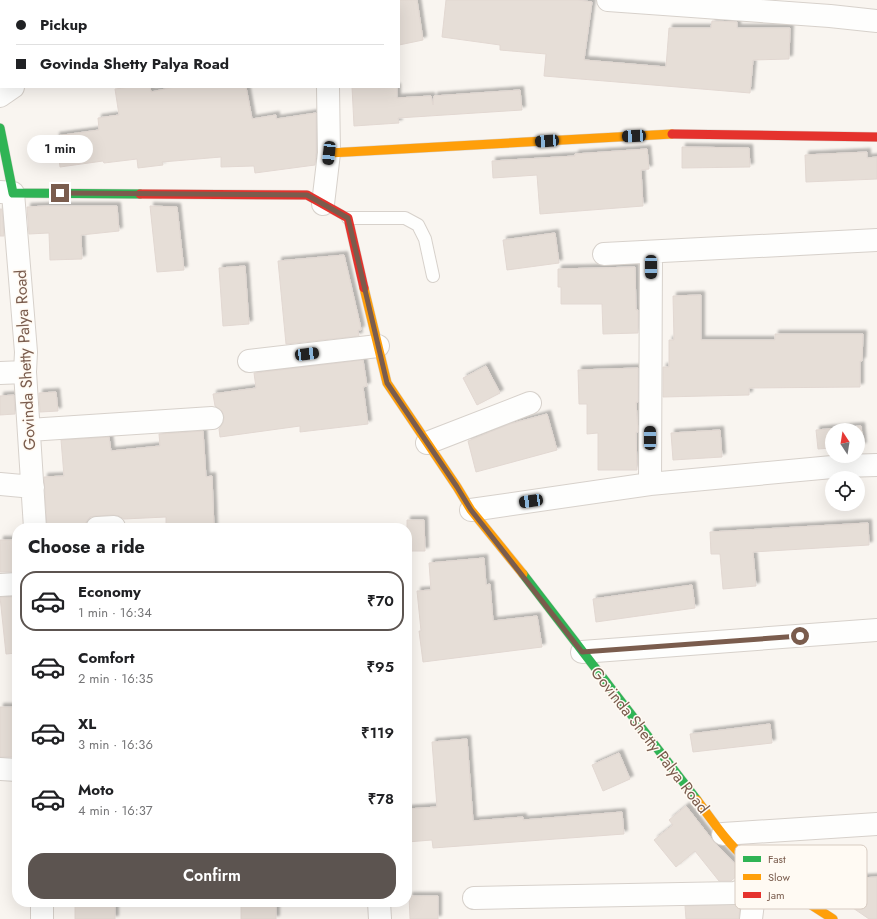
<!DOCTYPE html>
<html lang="en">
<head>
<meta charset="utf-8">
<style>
	body { margin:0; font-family:Jost,sans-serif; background:#f6f6f6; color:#202124; height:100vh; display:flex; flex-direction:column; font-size:15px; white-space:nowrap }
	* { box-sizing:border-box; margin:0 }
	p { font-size:13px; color:#757577 }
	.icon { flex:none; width:22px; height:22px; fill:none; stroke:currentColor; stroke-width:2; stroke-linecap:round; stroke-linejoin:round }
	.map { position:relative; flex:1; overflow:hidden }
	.drawer { position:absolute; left:12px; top:523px; width:400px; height:384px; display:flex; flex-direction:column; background:#fff; border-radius:16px; box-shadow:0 4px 16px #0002 }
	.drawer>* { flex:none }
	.guide { position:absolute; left:0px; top:0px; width:400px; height:88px; box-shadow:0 4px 16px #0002; display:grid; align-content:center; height:88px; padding:0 16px; background:#fff }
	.needle { width:26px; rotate:348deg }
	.buttons { position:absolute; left:825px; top:423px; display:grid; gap:8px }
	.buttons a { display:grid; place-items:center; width:40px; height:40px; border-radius:50%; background:#fff; box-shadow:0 4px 16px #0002; font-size:20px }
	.end { position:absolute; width:18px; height:18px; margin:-9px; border:5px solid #7a5c4d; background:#fff; box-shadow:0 0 0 2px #fff }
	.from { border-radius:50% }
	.bubble { position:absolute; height:28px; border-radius:14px; background:#fff; box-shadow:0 4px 16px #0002; font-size:13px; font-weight:600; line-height:28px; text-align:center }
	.car { position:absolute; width:12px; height:24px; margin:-12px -6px; border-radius:5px; box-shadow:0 0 3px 1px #0007; background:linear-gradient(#222 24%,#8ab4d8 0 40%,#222 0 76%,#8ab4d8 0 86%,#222 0) }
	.guide b { display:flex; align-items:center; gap:14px; height:38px; font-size:15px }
	.guide b+b { border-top:1px solid #e0e0e0 }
	.guide i { width:10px; height:10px; background:#202124 }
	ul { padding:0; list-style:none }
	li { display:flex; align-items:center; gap:12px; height:60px; margin:0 8px 6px; padding:0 8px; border:2px solid transparent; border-radius:16px }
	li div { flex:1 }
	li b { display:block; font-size:15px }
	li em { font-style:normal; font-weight:600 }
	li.selected { border-color:#5c5450 }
	li>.icon { width:36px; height:36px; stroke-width:1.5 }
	h2 { padding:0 16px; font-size:18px; line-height:48px }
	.primary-button { display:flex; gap:8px; margin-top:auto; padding:8px 16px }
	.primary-button a { flex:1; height:46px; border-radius:16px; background:#5c5450; color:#fff; font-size:16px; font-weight:600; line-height:46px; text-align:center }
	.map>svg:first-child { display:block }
	.building { fill:#e6ded7; stroke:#e2d8d2; filter:url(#shadow) }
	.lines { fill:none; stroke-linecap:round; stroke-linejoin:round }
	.lane-casing { stroke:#d7d1cb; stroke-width:14 }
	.street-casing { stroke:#d7d1cb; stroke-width:24 }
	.fast-casing { stroke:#d9d2cb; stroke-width:10 }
	.slow-casing { stroke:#d9d2cb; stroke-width:10 }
	.jam-casing { stroke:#d9d2cb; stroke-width:10 }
	.lane { stroke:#fefefd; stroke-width:12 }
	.street { stroke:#fefefd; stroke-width:22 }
	.fast { stroke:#30b455; stroke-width:9 }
	.slow { stroke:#ff9f0a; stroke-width:9 }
	.jam { stroke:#e5322d; stroke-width:9 }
	.route { stroke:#7a5c4d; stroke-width:5 }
	.labels { text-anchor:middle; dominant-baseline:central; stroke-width:3; stroke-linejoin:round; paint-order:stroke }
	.street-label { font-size:16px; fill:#7a5c4d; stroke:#fffaf3 }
	.key { fill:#fffaf3; stroke:#d7cbc1; stroke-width:1 }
	.key-label { font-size:11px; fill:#7a5c4d }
</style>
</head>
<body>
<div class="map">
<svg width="877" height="919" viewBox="0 0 877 919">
	<defs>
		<filter id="shadow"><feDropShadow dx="3.5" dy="-3.5" stdDeviation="1" flood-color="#0004"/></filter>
	</defs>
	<rect width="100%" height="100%" fill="#f9f5f0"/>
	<path class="building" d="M399,0h18l6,40 -24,5z
		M446,0h132l14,2 -8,58 82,7 3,-39h42l1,-7 25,1v6h53l-1,31 -36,1 -3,33 -206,-17 2,-22 -46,-4v-5l-58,-8z
		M130,87h20l1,5 24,-5h71l6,32 24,-4v4l40,-6v39l-1,13 -60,8 -1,-7 -33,1v-10l-59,5 1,3 -25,3 -1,-9 -33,4 -1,-2 -43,6 -4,-31 43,-6 -1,-12 21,-3 -4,-26z
		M352,87h45v11l34,-2 2,9 1,-9 86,-6 2,20 -124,8 1,5 -45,3z
		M682,147l67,1 1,19 -68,1z
		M647,149l2,20 -8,1 2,36 -103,8 -3,-39 -44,3 -1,-17 83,-5v-2z
		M867,152v6l10,-1v22l-71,3 -1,-27z
		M46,206h71l2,25 -38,4 1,24 -32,1 -1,-27 -20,1 -2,-27z
		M150,206l27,1 7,63 -27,2z
		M0,209h2l2,27h-4z
		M555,233l4,30 -52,7 -4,-30z
		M344,255l16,69 1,6h-3l1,6 -73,8 -8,-83z
		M245,266l4,58 -26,2 -4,-58z
		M635,267l1,43h2v23l-35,1 -1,-30h-41v-17h-3v-18z
		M701,295v45h74v-6h88l-1,27h-2v26l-111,1v7l-86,2v-30h6v-27h5l-1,-44z
		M363,360l4,26 -4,1 5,37 -68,8v-6l-80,11 -1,-8 4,-6 1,-6 -2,-6 -7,-5 -2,-12 43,-6 -2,-15z
		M486,366l14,27 -23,12 -14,-27z
		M638,368v34h-2l2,30h-2l1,38h-39v-37l-11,1v-30h-8l-1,-34z
		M56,392l2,19 -18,1 -1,-19z
		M14,395l1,19 -15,1v-19z
		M547,414l10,36 -81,22 -8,-31 42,-17z
		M861,426l2,20h-5v-16h-26v18l-14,1 -2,-19z
		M720,430l2,27 -49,3 -2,-27z
		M203,431l3,46 6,-1 2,52h-48v-11l-42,2 -5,-3 -6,-1 -17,1 -6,1 -4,5 -1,4 -38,2 -3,-51 20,-1 -3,-36 48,-3 2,14 49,-5 -1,-12z
		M407,520h17l1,31h-18z
		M868,523l1,22 -116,7 3,34 -33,3 -3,-35h-9l-1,-22z
		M0,540h16l1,32h-17z
		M484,558l2,27 4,-1 3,37 44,-5 5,31 -119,15 -4,-31h2l-4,-40 14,-1 -2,-27z
		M692,585l3,23 -99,14 -3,-23z
		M0,597h17v56l-11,1z
		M0,707h17l-1,50h-16z
		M770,724l2,19 -79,9 -3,-18z
		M467,739l6,82 50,-4v3l99,-8 2,22 -191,14 -1,-8 -25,2v-33l30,-2 -5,-65z
		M619,753l11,26 -27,12 -11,-26z
		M686,806l28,36 28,29 -11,10h-12l-24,-30 -19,16 -22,-27 19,-15 -4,-5z
		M877,877v42h-8l-35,-24 -4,-15z
		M409,896h29v23h-28z
		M75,902h40v17h-40z
		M241,902h35v17h-35z
		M740,904l-1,15h-53l-1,-13z"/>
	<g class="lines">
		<g class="lane-casing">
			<path id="lane" d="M348,218h57l13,7 7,14 8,37"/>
		</g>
		<g class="street-casing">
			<path id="street" d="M50,0v1
				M326,0v1
				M608,0l222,16 47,5
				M0,96l13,-9
				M0,192l13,1 13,159 -1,20 10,156
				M323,204l6,-51 -1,-66
				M604,254l273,-14
				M249,361l129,-15
				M0,373l25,-1
				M29,430l183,-12
				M427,443l103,-40
				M0,484l33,3
				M650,484l1,-232
				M471,510l179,-26 193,-18 34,-1
				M97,528l17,-1
				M0,585l17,-1
				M582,652l295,-22
				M0,769l17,1
				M723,834l154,-10
				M474,898l261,-5 39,-13
				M379,902l1,17
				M42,919v-17
				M751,919l4,-32"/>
		</g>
		<g class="fast-casing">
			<path id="fast" d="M0,128l13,65 127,1
				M523,574l174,226"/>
		</g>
		<g class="slow-casing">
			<path id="slow" d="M329,153l343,-19
				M364,288l23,95 70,104 14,23 52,64
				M697,800c15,20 30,43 49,59 27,23 58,41 87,60"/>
		</g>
		<g class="jam-casing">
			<path id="jam" d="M672,134l205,3
				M140,194l167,1 41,23 16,70"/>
		</g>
		<use href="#lane" class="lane"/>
		<use href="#street" class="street"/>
		<use href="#fast" class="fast"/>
		<use href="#slow" class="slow"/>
		<use href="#jam" class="jam"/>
	</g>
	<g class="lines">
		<path class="route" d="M60,193l247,2 41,23 39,165 70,104 14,23 111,142 218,-16"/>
	</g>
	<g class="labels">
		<g class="street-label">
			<text transform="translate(25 360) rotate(-93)">Govinda Shetty Palya Road</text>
			<text transform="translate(650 740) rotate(52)">Govinda Shetty Palya Road</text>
		</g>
	</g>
	<rect x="735" y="845" width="132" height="64" rx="6" class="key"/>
	<rect x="743" y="856" width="18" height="6" fill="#30b455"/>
	<rect x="743" y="874" width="18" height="6" fill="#ff9f0a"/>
	<rect x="743" y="892" width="18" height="6" fill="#e5322d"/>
	<g class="key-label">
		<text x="768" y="863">Fast</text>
		<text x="768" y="881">Slow</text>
		<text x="768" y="899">Jam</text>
	</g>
</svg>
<div class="buttons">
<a><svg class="needle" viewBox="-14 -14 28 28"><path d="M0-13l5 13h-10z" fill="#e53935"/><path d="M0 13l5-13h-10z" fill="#757577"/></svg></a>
<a><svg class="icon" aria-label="locate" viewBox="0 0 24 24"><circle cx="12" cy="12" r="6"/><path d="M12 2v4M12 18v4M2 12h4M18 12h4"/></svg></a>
</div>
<i class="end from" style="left:800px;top:636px"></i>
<i class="end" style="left:60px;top:193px"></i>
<div class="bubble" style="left:27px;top:135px;width:66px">1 min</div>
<i class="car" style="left:634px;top:136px;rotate:267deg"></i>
<i class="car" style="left:547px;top:141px;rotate:266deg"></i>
<i class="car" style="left:329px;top:153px;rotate:186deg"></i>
<i class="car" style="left:651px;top:267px;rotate:180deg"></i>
<i class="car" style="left:307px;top:354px;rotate:83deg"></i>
<i class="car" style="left:650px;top:438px;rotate:0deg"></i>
<i class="car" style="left:531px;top:501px;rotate:262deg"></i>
<div class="guide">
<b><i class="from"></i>Pickup</b>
<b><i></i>Govinda Shetty Palya Road</b>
</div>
<section class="drawer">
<h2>Choose a ride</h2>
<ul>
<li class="selected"><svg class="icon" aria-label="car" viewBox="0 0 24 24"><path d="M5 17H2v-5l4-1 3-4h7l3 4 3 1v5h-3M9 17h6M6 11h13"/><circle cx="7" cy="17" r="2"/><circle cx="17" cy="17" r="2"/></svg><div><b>Economy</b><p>1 min · 16:34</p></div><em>₹70</em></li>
<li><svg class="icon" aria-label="car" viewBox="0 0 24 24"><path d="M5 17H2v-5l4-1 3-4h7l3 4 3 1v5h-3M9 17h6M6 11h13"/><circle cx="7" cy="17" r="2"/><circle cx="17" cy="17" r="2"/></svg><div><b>Comfort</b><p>2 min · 16:35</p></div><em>₹95</em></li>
<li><svg class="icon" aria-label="car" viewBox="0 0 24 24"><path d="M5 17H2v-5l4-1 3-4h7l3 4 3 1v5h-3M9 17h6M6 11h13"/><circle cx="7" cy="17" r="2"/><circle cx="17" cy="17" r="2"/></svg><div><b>XL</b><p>3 min · 16:36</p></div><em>₹119</em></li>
<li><svg class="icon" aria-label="car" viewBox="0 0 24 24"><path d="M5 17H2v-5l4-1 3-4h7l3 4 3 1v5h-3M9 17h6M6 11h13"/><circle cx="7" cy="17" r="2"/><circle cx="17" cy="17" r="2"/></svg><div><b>Moto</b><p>4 min · 16:37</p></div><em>₹78</em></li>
</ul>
<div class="primary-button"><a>Confirm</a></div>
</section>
</div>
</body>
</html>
